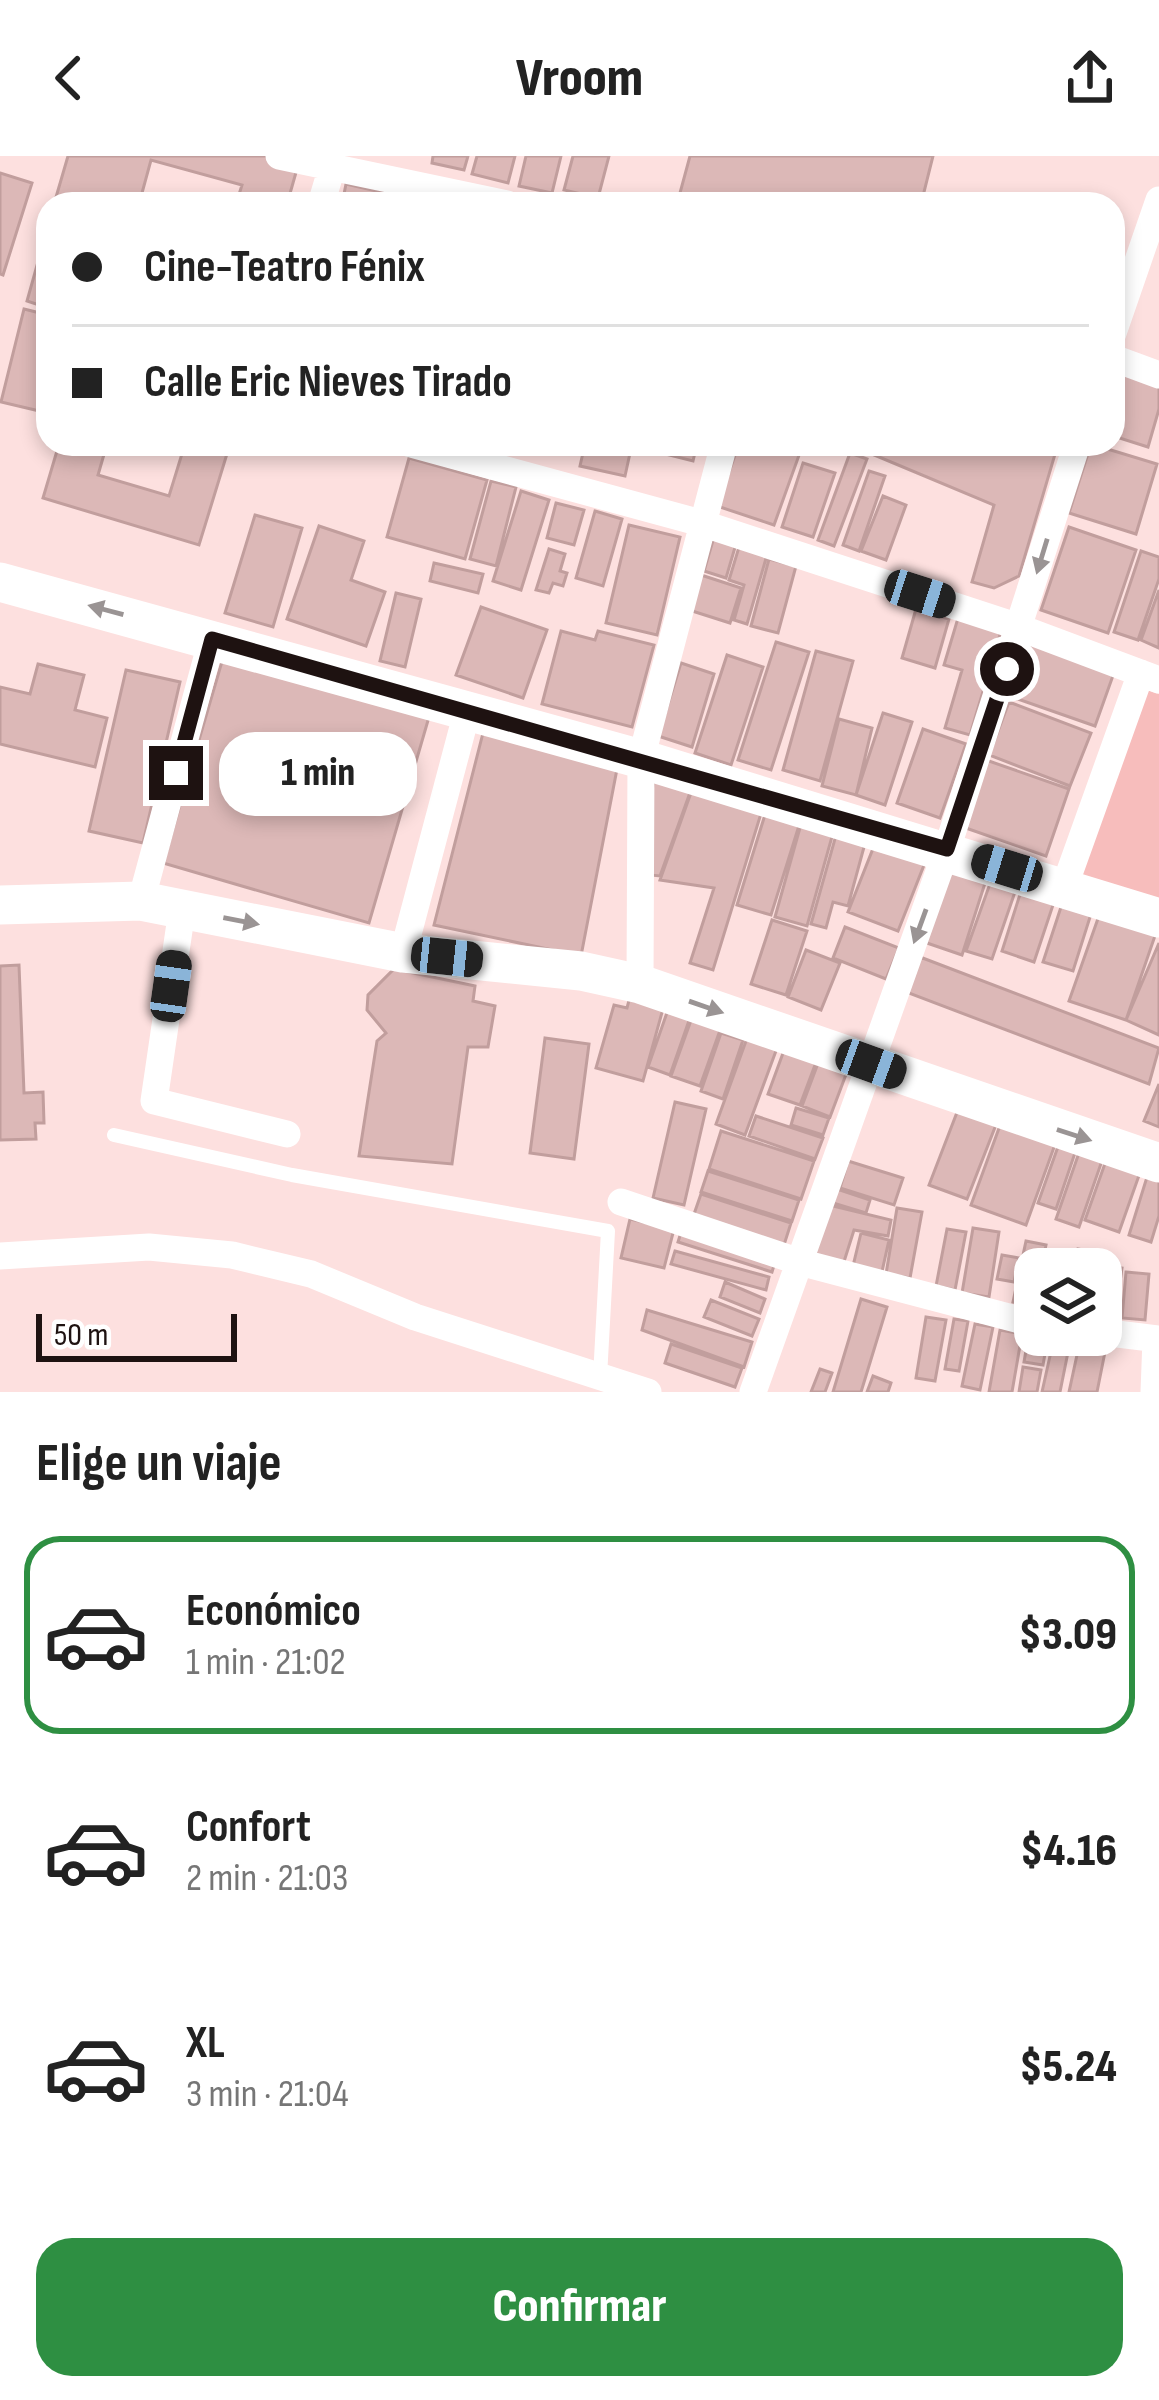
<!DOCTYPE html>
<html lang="es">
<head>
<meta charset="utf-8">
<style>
	body { margin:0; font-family:"Sofia Sans Condensed",sans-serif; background:#f2f2f2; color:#222; height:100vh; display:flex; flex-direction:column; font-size:45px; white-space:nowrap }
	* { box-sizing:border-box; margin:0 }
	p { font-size:39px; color:#767676 }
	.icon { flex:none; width:66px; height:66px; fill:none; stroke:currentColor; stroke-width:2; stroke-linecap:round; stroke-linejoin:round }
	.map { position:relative; height:1236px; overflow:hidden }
	.drawer { display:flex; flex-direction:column; background:#fff; flex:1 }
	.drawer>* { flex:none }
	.banner { position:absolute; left:36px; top:36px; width:1089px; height:264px; border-radius:36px; box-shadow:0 6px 18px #0003; display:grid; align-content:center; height:264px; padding:0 36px; background:#fff }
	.tools { position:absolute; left:1014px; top:1092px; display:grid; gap:24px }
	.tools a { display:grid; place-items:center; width:108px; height:108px; border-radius:24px; background:#fff; box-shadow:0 6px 18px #0003; font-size:60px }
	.scale { position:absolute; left:36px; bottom:30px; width:201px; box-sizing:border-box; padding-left:12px; border:6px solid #1e1211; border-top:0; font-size:33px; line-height:42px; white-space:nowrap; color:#1e1211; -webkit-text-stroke:9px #fff; paint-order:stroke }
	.end { position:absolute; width:54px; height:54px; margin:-27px; border:15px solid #1e1211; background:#fff; box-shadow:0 0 0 6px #fff }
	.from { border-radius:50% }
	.bubble { position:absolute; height:84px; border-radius:36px; background:#fff; box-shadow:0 6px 18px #0003; font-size:39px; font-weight:800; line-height:84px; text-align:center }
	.car { position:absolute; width:36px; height:72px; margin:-36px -18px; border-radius:15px; box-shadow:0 0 9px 3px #0007; background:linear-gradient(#222 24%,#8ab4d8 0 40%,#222 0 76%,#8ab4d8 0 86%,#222 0) }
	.banner b { display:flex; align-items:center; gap:42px; height:114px; font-size:45px }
	.banner b+b { border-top:3px solid #e0e0e0 }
	.banner i { width:30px; height:30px; background:#222 }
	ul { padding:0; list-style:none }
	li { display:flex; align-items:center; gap:36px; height:198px; margin:0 24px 18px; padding:0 12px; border:6px solid transparent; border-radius:36px }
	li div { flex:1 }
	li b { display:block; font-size:45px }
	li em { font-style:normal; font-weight:800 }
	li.selected { border-color:#2e8f42 }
	li>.icon { width:108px; height:108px; stroke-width:1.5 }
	h2 { padding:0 36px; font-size:54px; line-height:144px }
	.primary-button { display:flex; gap:24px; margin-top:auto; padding:24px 36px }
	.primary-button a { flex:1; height:138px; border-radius:36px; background:#2e8f42; color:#fff; font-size:48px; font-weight:800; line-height:138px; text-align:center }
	header { display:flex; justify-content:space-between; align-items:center; height:156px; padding:0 36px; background:#fff; font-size:54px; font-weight:800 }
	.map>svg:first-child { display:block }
	.green { fill:#f7bdbc }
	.building { fill:#dcb8b7; stroke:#c19e9d; stroke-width:3 }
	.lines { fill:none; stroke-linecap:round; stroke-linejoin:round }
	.lane { stroke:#fff; stroke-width:14 }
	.street { stroke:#fff; stroke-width:27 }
	.secondary { stroke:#fff; stroke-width:39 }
	.oneway { fill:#9a9494 }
	.route { stroke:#1e1211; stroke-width:15 }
</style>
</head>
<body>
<header><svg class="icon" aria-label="back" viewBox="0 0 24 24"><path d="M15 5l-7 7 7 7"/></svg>Vroom<svg class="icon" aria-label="share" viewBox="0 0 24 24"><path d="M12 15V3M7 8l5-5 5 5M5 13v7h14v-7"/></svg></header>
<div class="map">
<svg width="1159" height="1236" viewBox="0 0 1159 1236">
	<rect width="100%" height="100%" fill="#fde0df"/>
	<path class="green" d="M1147,534l12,4v217l-83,-30z"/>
	<path class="building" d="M68,0h209l22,6 -12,42h-51l6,-19 -91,-25 -12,44h-85z
		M433,0h35l-4,14 -32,-7z
		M477,0h38l-7,27 -36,-9z
		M526,0h35l-9,37 -33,-7z
		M573,0h36l-11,42 -34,-8z
		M690,0h243l-12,48h-244z
		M0,17l32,10 -29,92 -3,-1z
		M346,28l61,14 -1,6h-64z
		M48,70v82l-21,-7z
		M24,153l24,6v98l-47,-11z
		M1120,209l39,11v33l-11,38 -35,-11v-47z
		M59,288h48l-9,31 71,21 16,-52h45l-31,101 -156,-47z
		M585,288h47l-7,32 -45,-10z
		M642,288h55l-4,17 -52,-13z
		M739,288h64l-29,81 -57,-19z
		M848,288h210l-39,132 -25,12 -22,-6 22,-77z
		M1091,288l66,20 -21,70 -67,-21z
		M850,297l17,6 -33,87 -16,-6z
		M409,302l78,22 -22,79 -78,-22z
		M803,307l32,10 -22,64 -31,-10z
		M869,315l16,5 -26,75 -16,-6z
		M491,325l25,6 -20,79 -26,-7z
		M521,335l28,9 -28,90 -28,-9z
		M883,340l23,9 -20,55 -25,-9z
		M556,347l28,7 -10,35 -27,-7z
		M595,355l27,8 -19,67 -27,-8z
		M255,359l47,13 -29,99 -48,-14z
		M629,369l51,12 -23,98 -51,-12z
		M319,370l45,15 -13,39 34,12 -19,54 -79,-27z
		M1069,371l67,23 -28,83 -67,-23z
		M714,381l22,7 -10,34 -22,-7z
		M739,391l28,8 -20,69 -13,-4 10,-35 -15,-5z
		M549,393l16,5 -5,17 7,2 -4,13 -10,-3 -4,10 -13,-3z
		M1141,395l18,6v22l-21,61 -24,-8z
		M769,403l27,7 -18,67 -27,-7z
		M434,407l49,11 -5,19 -48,-12z
		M701,419l40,13 -11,35 -41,-13z
		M1159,434v58l-18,-8z
		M396,437l25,6 -16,68 -25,-6z
		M481,451l66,23 -24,68 -67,-23z
		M916,453l33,10 -14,49 -33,-10z
		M958,462l43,13 -31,104 -25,-7 17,-58 -18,-5z
		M561,475l34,9 3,-9 56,14 -22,82 -90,-23z
		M1032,484l83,30 -20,56 -83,-29z
		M776,486l33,10 -38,118 -33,-10z
		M816,495l37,10 -33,120 -37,-11z
		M727,499l36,12 -32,98 -36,-12z
		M223,502l206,59 -60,206 -206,-60z
		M681,507l33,11 -22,73 -34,-11z
		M38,508l46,11 -9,35 32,8 -12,49 -95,-23v-57l30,7z
		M126,514l54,12 -37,161 -54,-12z
		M1009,546l82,31 -21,53 -81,-31z
		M883,557l29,9 -27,83 -29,-10z
		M839,563l33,9 -16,67 -34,-9z
		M923,573l43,15 -26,74 -43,-15z
		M483,577l134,36 -36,187 -147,-31z
		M986,604l83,29 -23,67 -83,-29z
		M654,622l38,9 -32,89 -20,-2z
		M693,631l70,20 -50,163 -23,-7 24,-75 -54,-8z
		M768,649l34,11 -31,99 -34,-10z
		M803,661l32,9 -28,100 -32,-9z
		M838,672l29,8 -19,70 -15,-4 -7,26 -15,-4z
		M876,685l50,19 -28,71 -50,-19z
		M949,712l37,12 -24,75 -38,-13z
		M992,722l25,8 -25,73 -26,-8z
		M1022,732l33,11 -21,63 -32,-11z
		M1062,748l29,10 -18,57 -30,-9z
		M1101,754l56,20 -31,90 -57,-19z
		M772,764l35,11 -21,64 -35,-11z
		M845,771l54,21 -13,31 -53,-21z
		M1159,787v92l-33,-15z
		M806,794l34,13 -19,47 -33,-13z
		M920,801l239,91 -10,36 -243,-92z
		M19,809l5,128 19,-1 1,31h-9l1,16 -36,1v-174z
		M394,813l81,17 -2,15 22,5 -7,41h-20l-16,117 -93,-8 18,-115 9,-8 -19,-23 1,-15z
		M632,833l34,9 -23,83 -47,-13 18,-63 13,3z
		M670,848l22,8 -22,63 -22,-8z
		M694,856l29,10 -23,64 -29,-10z
		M750,874l30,10 -35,95 -29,-11z
		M721,877l22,7 -20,59 -22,-8z
		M545,882l44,6 -15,115 -44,-6z
		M786,889l32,12 -18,48 -32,-11z
		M820,902l28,11 -18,48 -28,-11z
		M1159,928v43l-15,-6z
		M675,946l31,7 -22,96 -31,-7z
		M961,946l38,15 -32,82 -38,-14z
		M796,952l33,10 -6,17 -32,-10z
		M756,960l67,22 -8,21 -66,-23z
		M1002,964l55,19 -31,86 -55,-20z
		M721,975l93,30 -13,38 -92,-30z
		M1060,985l17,6 -21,62 -18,-6z
		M1081,991l23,8 -25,72 -23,-8z
		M1108,999l34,12 -23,65 -34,-12z
		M848,1005l55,17 -9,27 -54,-17z
		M708,1015l91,29 -7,21 -91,-29z
		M1147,1021l12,3v36l-8,26 -22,-7z
		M837,1033l33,11 -4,13 -33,-10z
		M701,1038l90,29 -7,22 -91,-28z
		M829,1049l62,15 -3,16 -34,-6 -12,38 -32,-7z
		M897,1052l25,4 -12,66 -24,-4z
		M630,1063l44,10 -10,39 -43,-10z
		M973,1072l26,4 -10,65 -27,-4z
		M682,1073l94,30 -4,13 -94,-30z
		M947,1073l19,3 -11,58 -19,-4z
		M861,1077l28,7 -8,36 -29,-6z
		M1026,1085l20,4 -5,24h-6l-1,37 -21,-4z
		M1078,1093l20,4 -3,16h-20z
		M675,1095l94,26 -3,13 -95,-26z
		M1050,1095l22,4 -2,14h-23z
		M1002,1099l17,3 -5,24 -17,-3z
		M1100,1109l22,3 -7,50 -14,-2z
		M1126,1116l23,2 -4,46 -23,-2z
		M725,1126l40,17 -5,14 -40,-16z
		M861,1143l26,8 -22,72 -4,13h-28z
		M711,1144l48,19 -7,17 -48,-19z
		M647,1154l105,32 -8,25 -102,-37z
		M926,1161l20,3 -11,61 -19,-3z
		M954,1163l14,2 -9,50 -14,-2z
		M975,1168l18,3 -13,63 -18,-4z
		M1000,1174l22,4 -10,58h-23z
		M1029,1177l19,4 -5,28 -19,-3z
		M1054,1182l16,4 -10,50h-18z
		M1080,1185l26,6 -9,45h-28z
		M671,1188l71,24 -7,19 -70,-24z
		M1023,1211l18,3 -4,22h-18z
		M820,1213l12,4 -7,19h-14z
		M873,1220l18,7 -3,9h-21z"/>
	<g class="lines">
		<path class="lane" d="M114,979l178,40 316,56 -8,146"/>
		<path class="street" d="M279,0l228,48
			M321,48l12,-40
			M1113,177l46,-133
			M1113,202l46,17
			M411,288l290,79 306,100 152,57
			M1065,729l76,-212
			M141,745l71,-262
			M182,754l-28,191 133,33
			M403,797l64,-241
			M640,828l1,-225 83,-315
			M621,1046l182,61 232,61
			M0,1100l149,-9 83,8 79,19 104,43 233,75
			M1101,1176l58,7
			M753,1236l194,-543 130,-405
			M1154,1236l2,-53"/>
		<path class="secondary" d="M0,426l641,177 518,159
			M0,749l141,-4 262,52 178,18 59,13 519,179"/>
	</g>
	<defs><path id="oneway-solid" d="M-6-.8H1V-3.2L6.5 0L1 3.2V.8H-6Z" transform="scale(3)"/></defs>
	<g class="oneway">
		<use href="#oneway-solid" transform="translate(1042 400) rotate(107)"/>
		<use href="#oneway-solid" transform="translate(106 454) rotate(-165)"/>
		<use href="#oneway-solid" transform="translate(241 765) rotate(11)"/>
		<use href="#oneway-solid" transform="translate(920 770) rotate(110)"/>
		<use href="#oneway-solid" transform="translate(706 851) rotate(19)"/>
		<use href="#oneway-solid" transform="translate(1074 979) rotate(18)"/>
	</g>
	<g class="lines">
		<path class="route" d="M176,617l36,-134 735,210 60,-180"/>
	</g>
</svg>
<div class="tools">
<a><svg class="icon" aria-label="layers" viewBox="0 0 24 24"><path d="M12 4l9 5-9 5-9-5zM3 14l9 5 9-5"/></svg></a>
</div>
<div class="scale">50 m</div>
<i class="end from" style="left:1007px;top:513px"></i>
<i class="end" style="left:176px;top:617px"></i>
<div class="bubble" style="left:219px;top:576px;width:198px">1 min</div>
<i class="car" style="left:920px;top:438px;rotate:108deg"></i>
<i class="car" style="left:1007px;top:712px;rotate:287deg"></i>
<i class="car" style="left:447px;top:801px;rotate:96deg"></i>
<i class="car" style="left:171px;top:830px;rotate:8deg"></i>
<i class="car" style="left:871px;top:908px;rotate:110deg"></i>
<div class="banner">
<b><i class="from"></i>Cine-Teatro Fénix</b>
<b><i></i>Calle Eric Nieves Tirado</b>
</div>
</div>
<section class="drawer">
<h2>Elige un viaje</h2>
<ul>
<li class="selected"><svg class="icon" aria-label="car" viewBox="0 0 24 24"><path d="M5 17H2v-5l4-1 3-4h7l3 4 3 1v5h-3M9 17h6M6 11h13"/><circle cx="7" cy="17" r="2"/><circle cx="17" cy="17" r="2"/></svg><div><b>Económico</b><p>1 min · 21:02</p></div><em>$3.09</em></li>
<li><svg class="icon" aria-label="car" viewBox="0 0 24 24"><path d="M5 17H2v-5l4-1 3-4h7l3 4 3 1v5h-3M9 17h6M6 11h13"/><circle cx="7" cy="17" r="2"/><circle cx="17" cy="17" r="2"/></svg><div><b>Confort</b><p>2 min · 21:03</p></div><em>$4.16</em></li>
<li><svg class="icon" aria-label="car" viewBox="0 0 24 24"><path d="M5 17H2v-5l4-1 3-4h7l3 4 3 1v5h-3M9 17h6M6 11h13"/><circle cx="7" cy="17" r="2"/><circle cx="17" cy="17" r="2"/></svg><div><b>XL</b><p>3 min · 21:04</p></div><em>$5.24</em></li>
</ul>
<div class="primary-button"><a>Confirmar</a></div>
</section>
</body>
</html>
